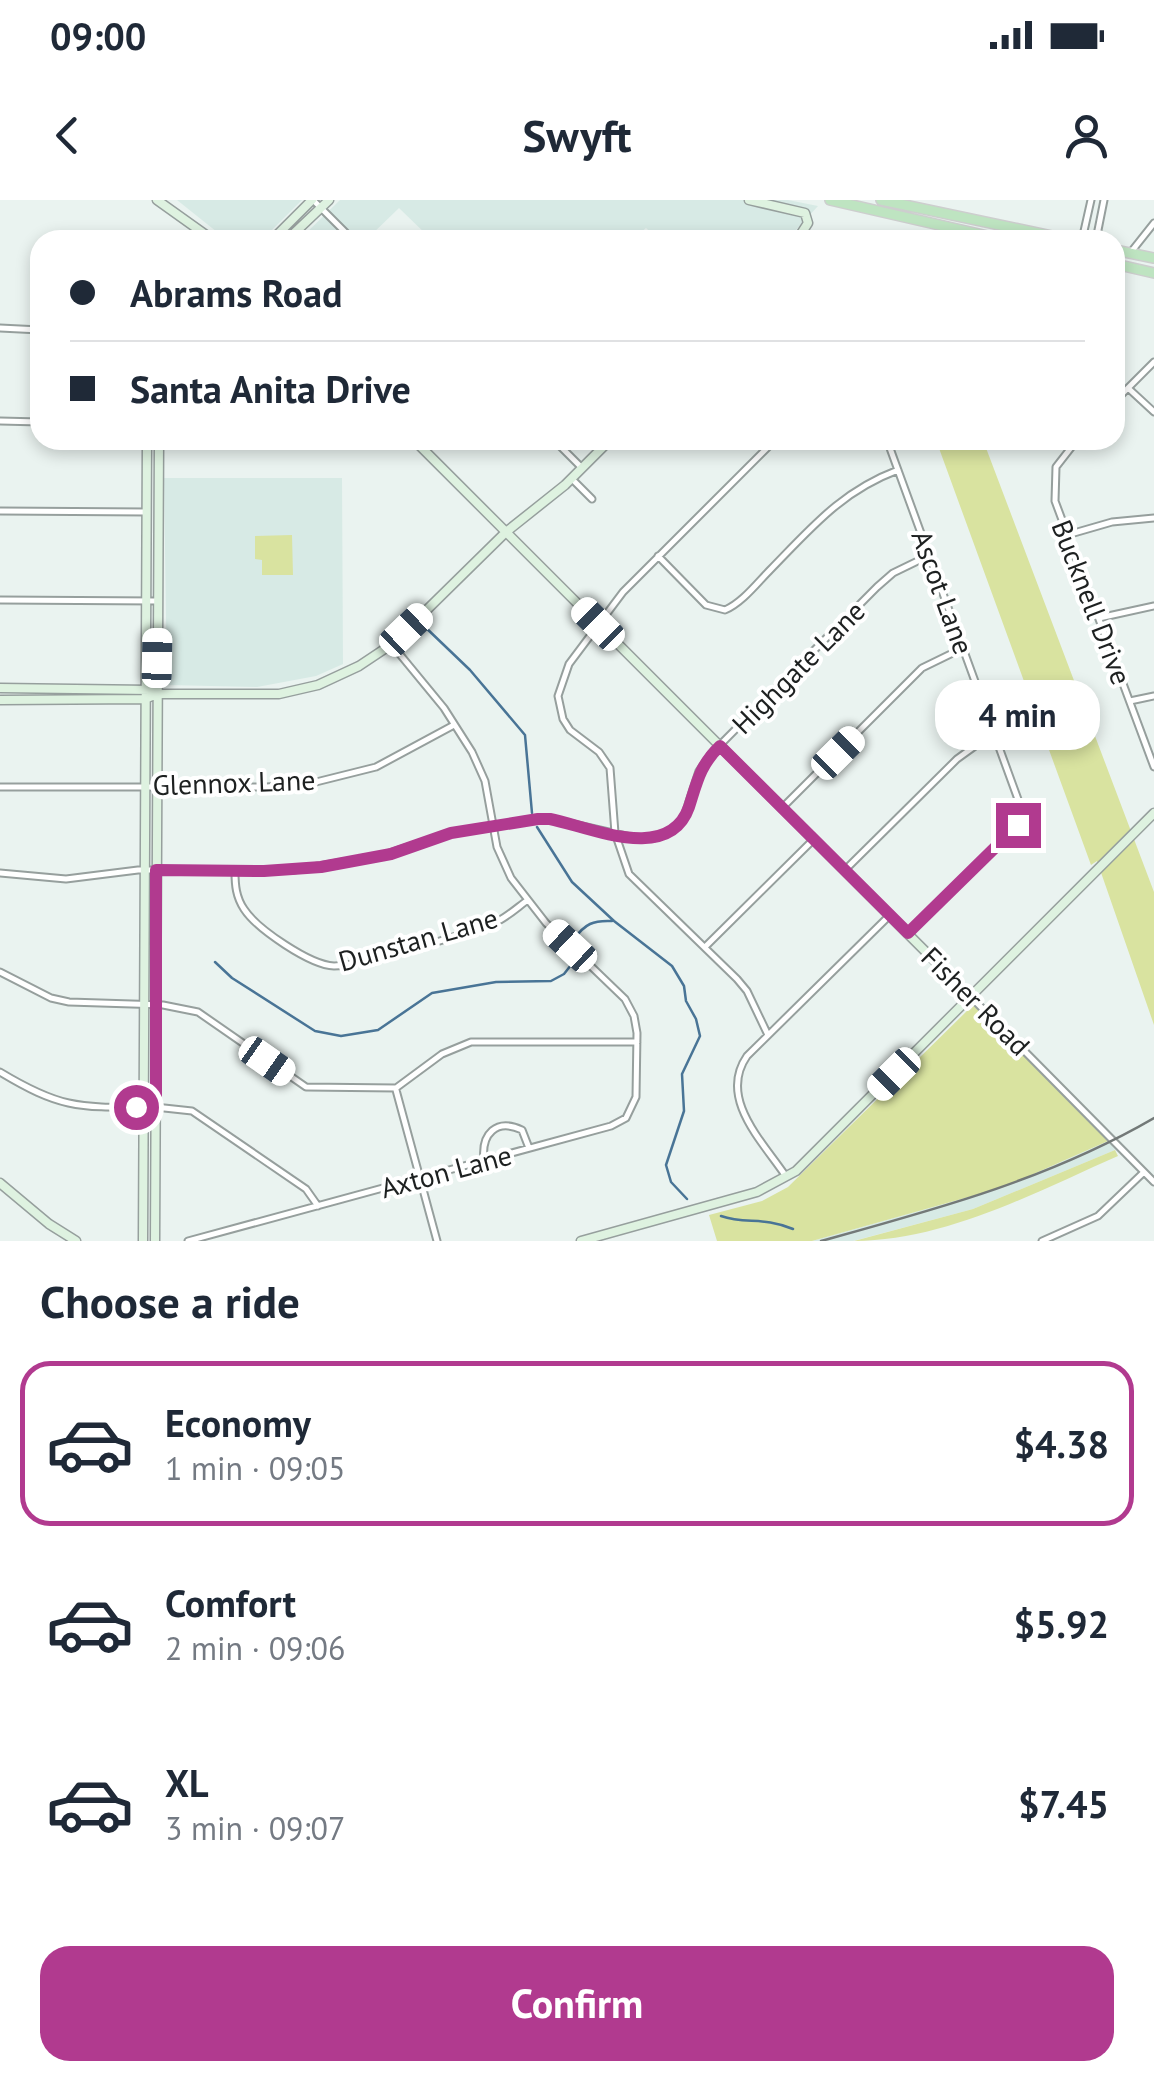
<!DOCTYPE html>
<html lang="en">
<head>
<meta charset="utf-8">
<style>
	body { margin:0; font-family:"PT Sans",sans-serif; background:#f6f6f7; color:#1f2937; height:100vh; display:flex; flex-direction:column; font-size:38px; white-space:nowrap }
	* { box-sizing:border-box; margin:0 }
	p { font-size:32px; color:#747a83 }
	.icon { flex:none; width:55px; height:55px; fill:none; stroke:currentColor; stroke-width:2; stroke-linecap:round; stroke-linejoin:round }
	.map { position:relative; height:1041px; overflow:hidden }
	.details { display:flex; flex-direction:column; background:#fff; flex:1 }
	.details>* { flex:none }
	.banner { position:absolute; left:30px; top:30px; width:1095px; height:220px; border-radius:30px; box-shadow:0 5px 15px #0003; display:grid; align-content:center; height:220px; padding:0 40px; background:#fff }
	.end { position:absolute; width:45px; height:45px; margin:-22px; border:12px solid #b13a8f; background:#fff; box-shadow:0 0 0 5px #fff }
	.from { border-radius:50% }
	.bubble { position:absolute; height:70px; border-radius:30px; background:#fff; box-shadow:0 5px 15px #0003; font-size:32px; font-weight:800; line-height:70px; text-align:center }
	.car { position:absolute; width:30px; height:60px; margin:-30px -15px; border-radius:12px; box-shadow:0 0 8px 2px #0007; background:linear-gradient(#fff 24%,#345 0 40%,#fff 0 76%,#345 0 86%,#fff 0) }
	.banner b { display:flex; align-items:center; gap:35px; height:95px; font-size:38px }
	.banner b+b { border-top:2px solid #e0e1e3 }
	.banner i { width:25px; height:25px; background:#1f2937 }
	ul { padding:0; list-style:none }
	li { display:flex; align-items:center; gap:30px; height:165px; margin:0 20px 15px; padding:0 20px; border:5px solid transparent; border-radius:30px }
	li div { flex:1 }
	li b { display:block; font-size:38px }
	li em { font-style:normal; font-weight:800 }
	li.selected { border-color:#b13a8f }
	li>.icon { width:90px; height:90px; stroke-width:1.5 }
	h2 { padding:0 40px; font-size:45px; line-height:120px }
	.primary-button { display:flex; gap:20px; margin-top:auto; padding:20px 40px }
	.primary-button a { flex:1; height:115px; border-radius:30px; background:#b13a8f; color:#fff; font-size:40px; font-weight:800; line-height:115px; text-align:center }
	.status { display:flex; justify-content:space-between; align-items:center; height:70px; padding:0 50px; background:#fff; direction:ltr }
	.status svg { height:28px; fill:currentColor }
	header { display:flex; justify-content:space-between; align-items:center; height:130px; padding:0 40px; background:#fff; font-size:45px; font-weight:800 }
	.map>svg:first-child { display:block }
	.built { fill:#d7eae5 }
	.green { fill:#d9e3a0 }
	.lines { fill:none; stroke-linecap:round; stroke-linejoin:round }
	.stream { stroke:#497496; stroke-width:2.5 }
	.street-casing { stroke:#969f9d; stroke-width:9 }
	.secondary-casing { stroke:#969f9d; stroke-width:11 }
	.primary-casing { stroke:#cdcece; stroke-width:12 }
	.street { stroke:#fff; stroke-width:5 }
	.secondary { stroke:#def2e0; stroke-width:8 }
	.primary { stroke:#bee4c1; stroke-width:9 }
	.tram { stroke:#737978; stroke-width:2.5 }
	.route { stroke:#b13a8f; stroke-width:12 }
	.labels { text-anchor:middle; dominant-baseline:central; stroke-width:8; stroke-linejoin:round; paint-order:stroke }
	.street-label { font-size:28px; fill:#1d2020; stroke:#fff }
</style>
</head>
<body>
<div class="status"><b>09:00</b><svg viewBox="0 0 49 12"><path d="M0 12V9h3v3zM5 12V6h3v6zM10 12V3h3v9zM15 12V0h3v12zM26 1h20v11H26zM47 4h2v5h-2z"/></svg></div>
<header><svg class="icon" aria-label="back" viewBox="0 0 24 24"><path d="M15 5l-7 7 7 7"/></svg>Swyft<svg class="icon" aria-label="person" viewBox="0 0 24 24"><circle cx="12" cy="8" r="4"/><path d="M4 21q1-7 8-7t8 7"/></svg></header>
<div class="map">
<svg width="1154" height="1041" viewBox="0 0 1154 1041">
	<rect width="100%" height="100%" fill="#eaf3f0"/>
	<path class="built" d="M177,0h125l-40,40h-35z
		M340,0h448l30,6 -31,34h-128l-13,-12 -14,12h-200l-33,-32 -33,32h-67z
		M164,278h178l1,186 -27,12 -59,11 -90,-2z
		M1108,941l7,9 -142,59 -120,32h-41l192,-54z"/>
	<path class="green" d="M936,240h47l171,452v133l-57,-164 -6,4z
		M292,335l1,40h-31v-15l-7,-1v-23z
		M973,805l135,136 -104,46 -192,54h-95l-8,-26 53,-14 26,-14z
		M1115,950l3,6c-82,36 -173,85 -264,85l119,-32z"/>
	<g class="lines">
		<path class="stream" d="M423,425l47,45 55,65 7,78
			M537,627l35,55 42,39 58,45 12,20 2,15 10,18 4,17 -18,38 2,37 -18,54 5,17 16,17
			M574,739c11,-15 19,-19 38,-18
			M215,762l17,16 83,53 26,5 37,-6 54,-37 64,-11 55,-1 13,-7 7,-9 -1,-10
			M721,1016c25,9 41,0 72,13"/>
		<g class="street-casing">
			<path id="street" d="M313,0l40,40
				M1082,40l9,-40
				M1096,40l8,-40
				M1131,52l23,-29
				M0,128l40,2
				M1128,188l26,24
				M1115,201l39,-39
				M0,221l40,1
				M554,240l28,28
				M887,240l136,373 -6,12 -109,108
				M1077,240l-21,27 -1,34 99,266
				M423,249l9,-9
				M572,279l20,20
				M0,311l147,1
				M1067,335l45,-13 42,-4
				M658,356l48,49 19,5c18,-8 32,-27 46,-41 41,-42 71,-78 127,-99
				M0,400l157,1
				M1099,418l55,-12
				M1130,501l24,-5
				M0,587h267l45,-4 64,-16 78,-42
				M782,608l140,-140 41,-20
				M845,670l112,-111 18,-13 22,-9
				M235,672c0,13 1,25 9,37 13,20 66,56 90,57 26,0 141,-34 166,-46 9,-5 17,-12 25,-18
				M0,673l66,6 72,-9h156l86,-14 71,-23 87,-14 22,2 75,17h19l21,-9 9,-12 15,-46 12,-17 166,-167 16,-14 37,-18
				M706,746l108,-107
				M0,772l51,26 18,4 94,3 35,7 108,75 90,1 46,-34 29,-12h166
				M971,797l183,185
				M768,835l-21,-44 -10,-12 -108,-105 -14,-41 -5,-65 -11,-16 -29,-22 -7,-11 -5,-23 11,-32 54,-72 152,-152
				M0,872c58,35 77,36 144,35
				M396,890l41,151
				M155,907l37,4 114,78 12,17
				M484,960c-3,-26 12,-42 38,-30l7,18
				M785,975c-23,-34 -67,-77 -38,-119l143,-141
				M188,1041l423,-115 15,-8 10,-21 1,-64 -3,-17 -9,-17 -79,-76 -35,-45 -14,-31 -12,-66 -13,-29 -28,-44 -51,-62
				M1042,1041l56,-25 46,-44"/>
		</g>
		<g class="secondary-casing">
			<path id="secondary" d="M157,0l56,40
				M749,0l56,13 3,10 -11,17
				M272,40l40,-40
				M287,40l42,-40
				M414,240l557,557
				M0,488l150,2
				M0,500l145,-1 12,-5h122l39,-9 41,-19 33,-22 114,-112 59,-47 45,-45
				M0,983l49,41 27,17
				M143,1041l4,-801
				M155,1041l4,-801
				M581,1041l176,-49 39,-21 358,-358"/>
		</g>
		<g class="primary-casing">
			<path id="primary" d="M830,0l175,40
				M881,0l190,40
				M1115,50l39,8
				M1115,64l39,9"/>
		</g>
		<use href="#street" class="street"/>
		<use href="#secondary" class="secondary"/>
		<use href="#primary" class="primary"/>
		<path class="tram" d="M821,1041c116,-32 228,-62 333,-123"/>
	</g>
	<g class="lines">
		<path class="route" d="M136,907h20v-237l108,1 57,-4 70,-13 60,-21 87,-14h12c40,8 119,45 139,-12 8,-25 11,-42 31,-61l188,187 110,-108"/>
	</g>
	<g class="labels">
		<g class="street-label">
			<text transform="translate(943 392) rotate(70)">Ascot Lane</text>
			<text transform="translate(1092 402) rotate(69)">Bucknell Drive</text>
			<text transform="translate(798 467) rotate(-45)">Highgate Lane</text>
			<text transform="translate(234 582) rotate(-2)">Glennox Lane</text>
			<text transform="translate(418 739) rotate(-16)">Dunstan Lane</text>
			<text transform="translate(976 801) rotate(45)">Fisher Road</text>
			<text transform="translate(446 971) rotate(-15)">Axton Lane</text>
		</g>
	</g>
</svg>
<i class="end from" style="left:136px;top:907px"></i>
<i class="end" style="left:1018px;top:625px"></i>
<div class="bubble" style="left:935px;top:480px;width:165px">4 min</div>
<i class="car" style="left:598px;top:424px;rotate:315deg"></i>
<i class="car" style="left:406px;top:430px;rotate:46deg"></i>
<i class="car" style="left:157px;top:458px;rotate:1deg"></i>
<i class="car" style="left:838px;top:553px;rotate:45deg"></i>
<i class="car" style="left:570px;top:746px;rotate:313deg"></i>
<i class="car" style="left:267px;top:861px;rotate:125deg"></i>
<i class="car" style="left:894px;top:874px;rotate:225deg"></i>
<div class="banner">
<b><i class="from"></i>Abrams Road</b>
<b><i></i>Santa Anita Drive</b>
</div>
</div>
<section class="details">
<h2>Choose a ride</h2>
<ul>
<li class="selected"><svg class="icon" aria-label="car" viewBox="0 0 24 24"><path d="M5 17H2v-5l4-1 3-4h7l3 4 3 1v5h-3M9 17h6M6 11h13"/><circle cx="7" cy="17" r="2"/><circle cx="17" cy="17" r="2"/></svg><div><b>Economy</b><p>1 min · 09:05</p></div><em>$4.38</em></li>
<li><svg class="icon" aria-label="car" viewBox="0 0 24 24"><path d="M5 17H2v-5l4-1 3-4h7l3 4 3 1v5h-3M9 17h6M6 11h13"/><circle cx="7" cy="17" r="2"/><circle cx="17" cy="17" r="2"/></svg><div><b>Comfort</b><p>2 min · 09:06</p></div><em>$5.92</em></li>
<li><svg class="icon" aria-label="car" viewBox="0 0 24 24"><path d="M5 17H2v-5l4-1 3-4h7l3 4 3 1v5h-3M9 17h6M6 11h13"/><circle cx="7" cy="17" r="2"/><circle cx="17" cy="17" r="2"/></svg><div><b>XL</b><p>3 min · 09:07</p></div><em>$7.45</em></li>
</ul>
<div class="primary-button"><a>Confirm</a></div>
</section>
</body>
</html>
